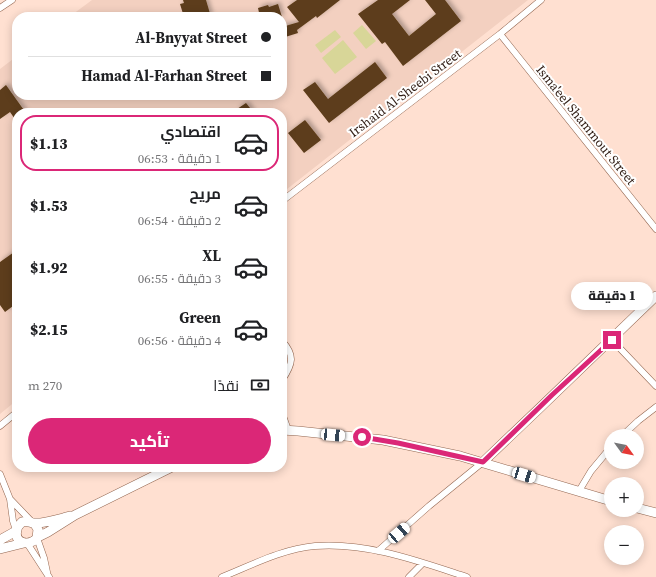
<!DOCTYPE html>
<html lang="ar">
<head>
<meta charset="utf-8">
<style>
	body { margin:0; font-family:"Source Serif 4",Cairo,serif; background:#f2f2f2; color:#202124; direction:rtl; height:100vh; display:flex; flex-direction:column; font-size:15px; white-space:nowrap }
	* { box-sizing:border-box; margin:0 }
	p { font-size:13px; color:#757577 }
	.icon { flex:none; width:22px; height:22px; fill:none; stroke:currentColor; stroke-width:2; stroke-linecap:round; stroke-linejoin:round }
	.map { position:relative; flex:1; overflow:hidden; direction:ltr }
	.details { position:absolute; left:12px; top:108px; width:275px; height:364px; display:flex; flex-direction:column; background:#fff; border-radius:16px; box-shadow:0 2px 10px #0003; direction:rtl }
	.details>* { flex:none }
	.top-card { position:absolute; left:12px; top:12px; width:275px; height:88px; border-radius:16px; box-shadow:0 2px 10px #0003; direction:rtl; display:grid; align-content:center; height:88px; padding:0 16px; background:#fff }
	.needle { width:26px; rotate:123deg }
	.tools { position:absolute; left:604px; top:429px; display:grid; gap:8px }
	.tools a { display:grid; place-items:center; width:40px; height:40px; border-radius:50%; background:#fff; box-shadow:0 2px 10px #0003; font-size:20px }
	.end { position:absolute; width:18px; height:18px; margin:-9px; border:5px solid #db2777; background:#fff; box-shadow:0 0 0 2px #fff }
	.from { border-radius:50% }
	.bubble { position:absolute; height:28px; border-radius:14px; background:#fff; box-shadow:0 2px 10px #0003; font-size:13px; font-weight:800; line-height:28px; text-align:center; direction:rtl }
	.car { position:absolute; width:12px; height:24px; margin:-12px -6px; border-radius:5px; box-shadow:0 0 3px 1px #0007; background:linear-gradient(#fff 24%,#345 0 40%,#fff 0 76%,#345 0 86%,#fff 0) }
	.top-card b { display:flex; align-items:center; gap:14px; height:38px; font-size:15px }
	.top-card b+b { border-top:1px solid #e0e0e0 }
	.top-card i { width:10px; height:10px; background:#202124 }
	ul { padding:7px 0 0; list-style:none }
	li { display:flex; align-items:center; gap:12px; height:56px; margin:0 8px 6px; padding:0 8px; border:2px solid transparent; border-radius:16px }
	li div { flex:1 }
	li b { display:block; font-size:15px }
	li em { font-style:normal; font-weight:800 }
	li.active { border-color:#db2777 }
	li>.icon { width:36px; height:36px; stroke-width:1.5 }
	.pay { display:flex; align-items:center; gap:10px; height:44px; padding:0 16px; font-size:15px }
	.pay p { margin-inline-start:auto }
	.button { display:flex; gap:8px; margin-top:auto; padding:8px 16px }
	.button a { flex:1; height:46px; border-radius:24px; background:#db2777; color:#fff; font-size:16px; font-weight:800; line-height:46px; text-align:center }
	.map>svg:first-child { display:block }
	.built { fill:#f3d0c0 }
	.green { fill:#d8d698 }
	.building { fill:#5d3d1a; filter:url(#shadow) }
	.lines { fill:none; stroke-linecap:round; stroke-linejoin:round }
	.street-casing { stroke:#936650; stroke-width:7 }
	.secondary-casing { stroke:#936650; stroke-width:10 }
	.street { stroke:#fff; stroke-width:6 }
	.secondary { stroke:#fff; stroke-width:9 }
	.route { stroke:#db2777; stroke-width:5 }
	.labels { text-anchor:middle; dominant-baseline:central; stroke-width:4; stroke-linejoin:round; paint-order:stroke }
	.street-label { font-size:13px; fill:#2f1c13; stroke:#fff }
</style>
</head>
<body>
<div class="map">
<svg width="656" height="577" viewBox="0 0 656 577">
	<defs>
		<filter id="shadow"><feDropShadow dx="2.5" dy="-2.5" stdDeviation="2" flood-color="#0004"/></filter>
	</defs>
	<rect width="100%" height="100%" fill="#ffe0d1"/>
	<path class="built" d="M92,0h436l-246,193v-80h-265v287l-17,14v-345l17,-13v39h265v-78h-213z"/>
	<path class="green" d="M362,25l14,16 -10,8 -13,-16z
		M335,30l6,7 -20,16 -6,-8z
		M343,40l14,17 -22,17 -13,-16z"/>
	<path class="building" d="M183,0h23l5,17h-27l-4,-13 4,-1z
		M297,0h43l-23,18 -1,-2 -19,14 1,3 -16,5v-11l17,-5 -12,-15z
		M378,0h32l-18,14 17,22 27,-22 -11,-14h20l16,21 -58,45 -18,-24 -3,2 -24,-30z
		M278,4l4,13h-22l-2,-9 10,-3 1,2z
		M375,62l12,16 -58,45 -26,-33 12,-8 13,17z
		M6,85l20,28h-9v9l-7,-10 -10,7v-29z
		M246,103l8,10h-14l-3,-4z
		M305,120l16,20 -17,13 -16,-20z
		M17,250v53l-12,9 -5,-7v-43z"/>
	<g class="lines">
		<g class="street-casing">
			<path id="street" d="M0,8l12,-8
				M500,34l156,195
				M282,201l218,-167 41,-34
				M612,340l44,46
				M282,341c13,14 11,23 0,39
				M282,413l6,17
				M0,426l17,-14
				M622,436l16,-15 18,-14
				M0,474l10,25 3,22 3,9
				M579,491l12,-20 20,-24
				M10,499l22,23
				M37,538l7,20 3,14
				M27,543l22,34
				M378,551l51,-45 54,-44
				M222,577c30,-12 60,-28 93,-31 52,-4 103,15 152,31
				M409,577l14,-14"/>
		</g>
		<g class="secondary-casing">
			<path id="secondary" d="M282,430l16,1 85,9 77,16 151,45
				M483,462c58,-55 115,-110 173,-166
				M637,508l19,5
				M34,523l4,6 -1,9c-8,9 -24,5 -20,-8 0,-3 3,-6 5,-8 5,-2 8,1 12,1 9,1 28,-5 37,-7
				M38,537l10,-5 27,-17 97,-48
				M0,540l16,-9
				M0,549l24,-6"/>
		</g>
		<use href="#street" class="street"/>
		<use href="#secondary" class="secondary"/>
	</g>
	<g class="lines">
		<path class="route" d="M362,437l36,6 85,19 69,-67 60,-55"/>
	</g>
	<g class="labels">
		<g class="street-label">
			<text transform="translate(405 93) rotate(-37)">Irshaid Al-Sheebi Street</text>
			<text transform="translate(586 125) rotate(51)">Isma'eel Shammout Street</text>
		</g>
	</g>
</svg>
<div class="tools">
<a><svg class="needle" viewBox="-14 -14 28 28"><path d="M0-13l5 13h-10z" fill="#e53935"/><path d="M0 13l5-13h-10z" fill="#757577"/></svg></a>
<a>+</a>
<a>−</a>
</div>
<i class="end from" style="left:362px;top:437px"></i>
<i class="end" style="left:612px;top:340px"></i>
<div class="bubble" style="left:571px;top:282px;width:82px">1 دقيقة</div>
<i class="car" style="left:333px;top:435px;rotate:95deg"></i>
<i class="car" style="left:524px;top:475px;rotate:107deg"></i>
<i class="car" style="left:399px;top:533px;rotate:49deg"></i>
<div class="top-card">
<b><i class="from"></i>Al-Bnyyat Street</b>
<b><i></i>Hamad Al-Farhan Street</b>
</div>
<section class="details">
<ul>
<li class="active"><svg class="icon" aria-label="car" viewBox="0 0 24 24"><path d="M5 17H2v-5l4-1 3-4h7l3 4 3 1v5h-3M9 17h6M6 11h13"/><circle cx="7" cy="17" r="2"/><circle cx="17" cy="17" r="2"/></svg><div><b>اقتصادي</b><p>1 دقيقة · 06:53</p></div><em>$1.13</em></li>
<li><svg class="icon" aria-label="car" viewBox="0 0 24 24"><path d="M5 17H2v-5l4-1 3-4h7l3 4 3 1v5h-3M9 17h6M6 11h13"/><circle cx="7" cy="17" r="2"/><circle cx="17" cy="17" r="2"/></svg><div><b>مريح</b><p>2 دقيقة · 06:54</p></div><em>$1.53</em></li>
<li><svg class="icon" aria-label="car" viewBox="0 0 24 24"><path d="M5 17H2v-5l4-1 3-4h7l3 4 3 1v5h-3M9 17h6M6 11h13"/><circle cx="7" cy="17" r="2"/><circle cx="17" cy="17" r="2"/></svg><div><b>XL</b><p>3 دقيقة · 06:55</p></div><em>$1.92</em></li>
<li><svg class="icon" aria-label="car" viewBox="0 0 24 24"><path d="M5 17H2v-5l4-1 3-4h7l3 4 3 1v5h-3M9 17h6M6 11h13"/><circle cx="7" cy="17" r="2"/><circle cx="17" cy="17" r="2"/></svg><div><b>Green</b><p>4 دقيقة · 06:56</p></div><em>$2.15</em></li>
</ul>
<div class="pay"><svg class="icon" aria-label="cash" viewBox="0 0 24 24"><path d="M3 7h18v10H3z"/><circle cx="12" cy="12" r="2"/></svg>نقدًا<p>270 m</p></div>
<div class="button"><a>تأكيد</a></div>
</section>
</div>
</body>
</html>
